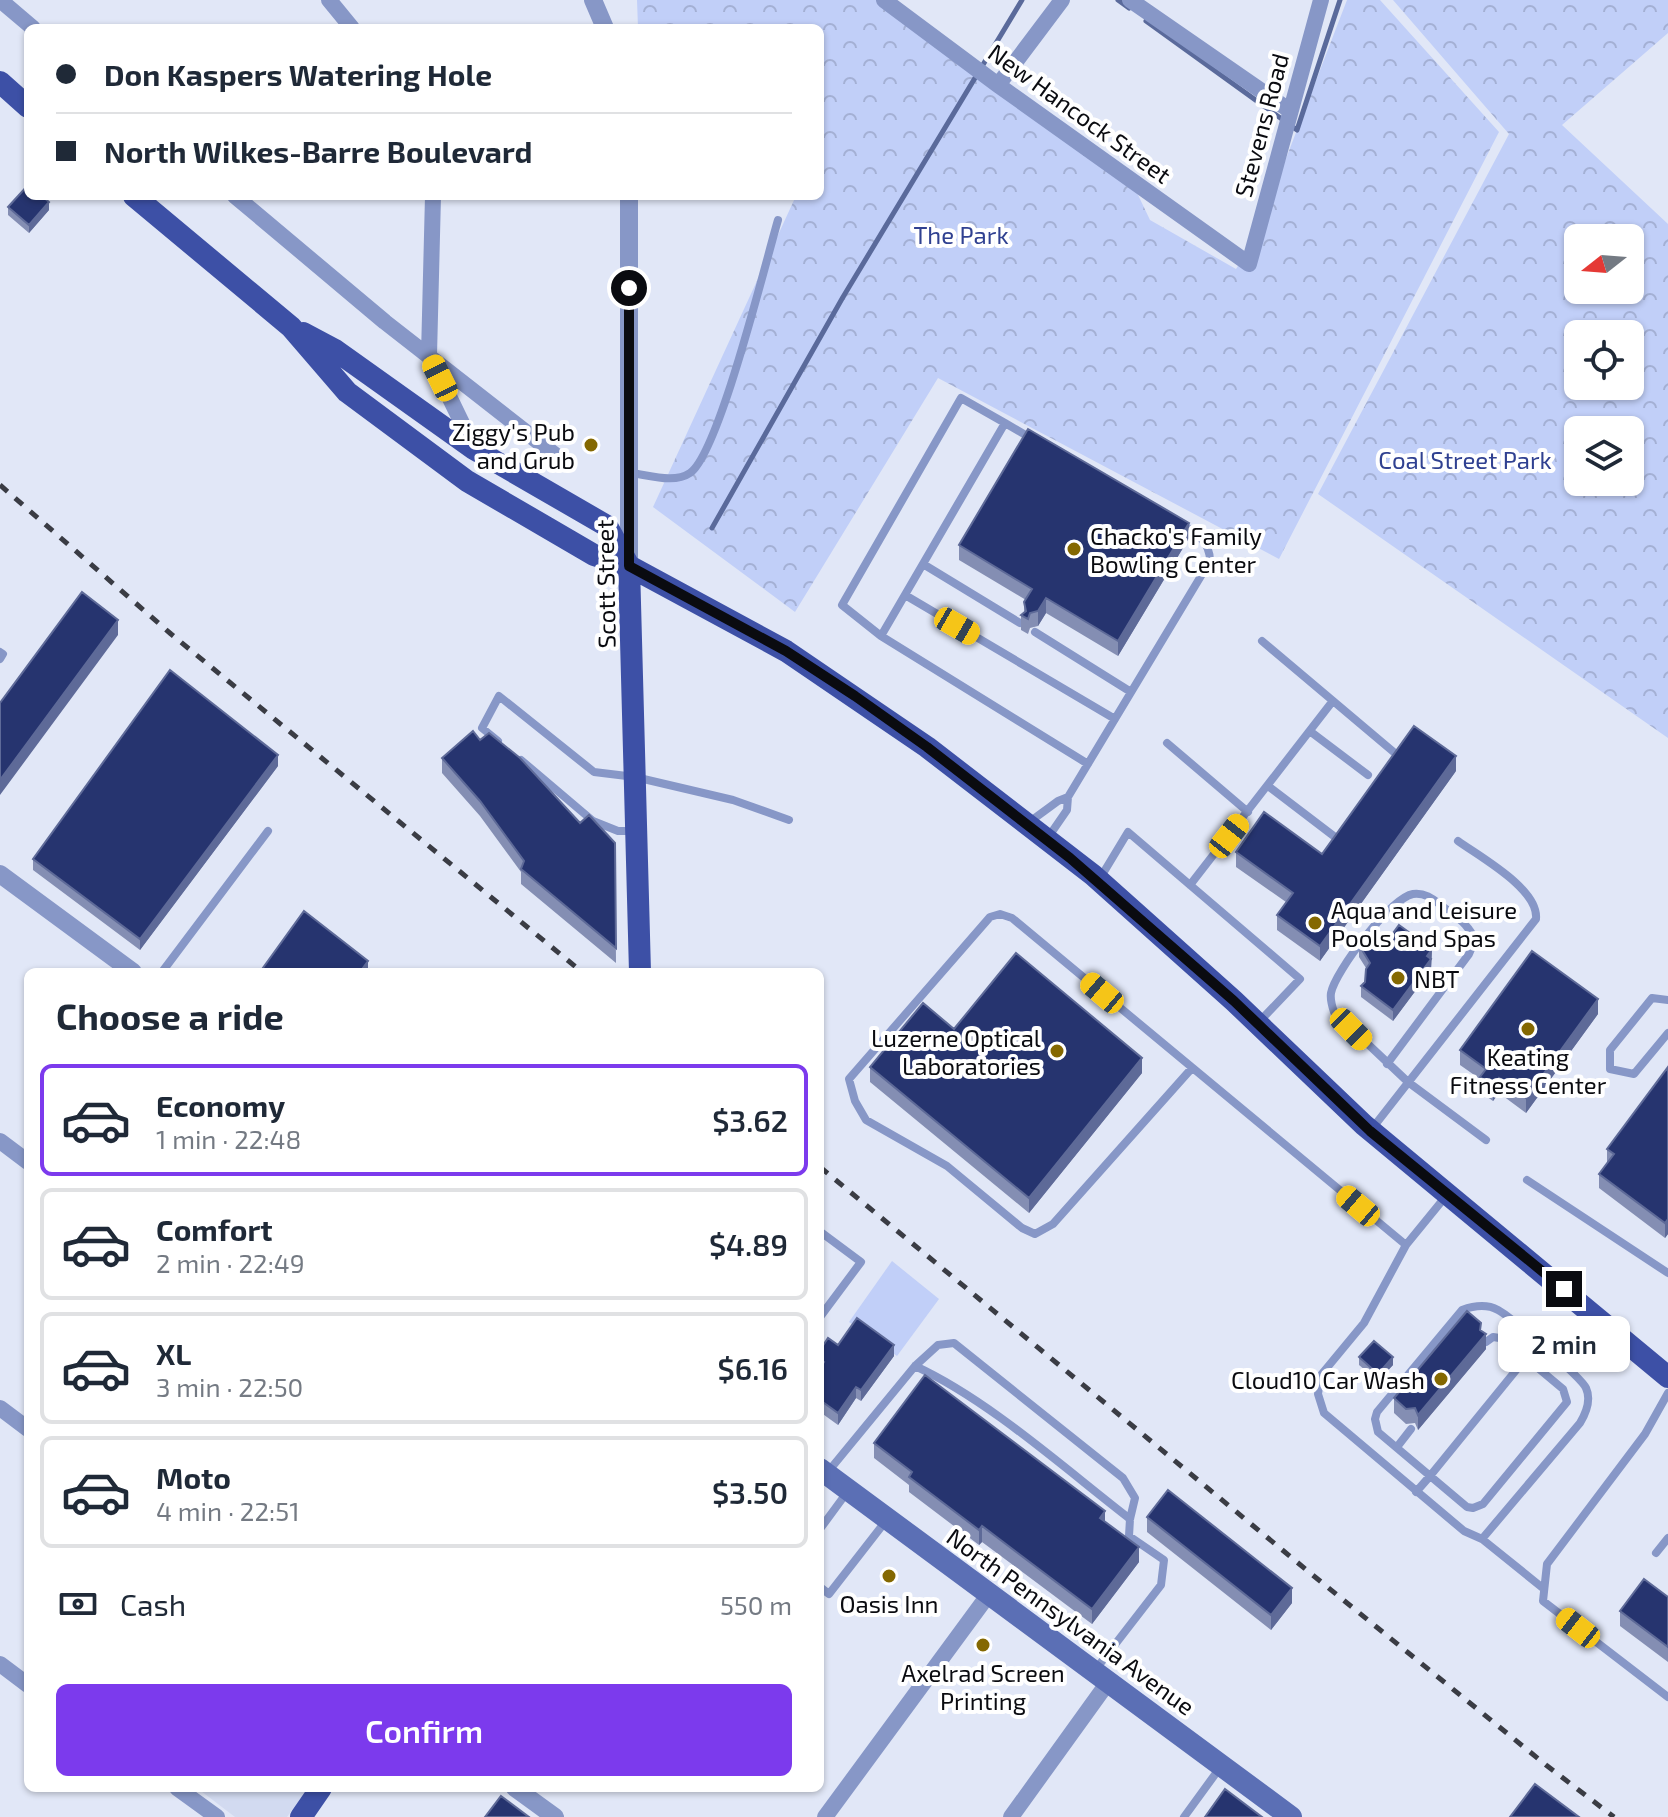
<!DOCTYPE html>
<html lang="en">
<head>
<meta charset="utf-8">
<style>
	body { margin:0; font-family:"Exo 2",sans-serif; background:#f2f2f3; color:#1f2937; height:100vh; display:flex; flex-direction:column; font-size:30px; white-space:nowrap }
	* { box-sizing:border-box; margin:0 }
	p { font-size:26px; color:#747a83 }
	.icon { flex:none; width:44px; height:44px; fill:none; stroke:currentColor; stroke-width:2; stroke-linecap:round; stroke-linejoin:round }
	.map { position:relative; flex:1; overflow:hidden }
	.details { position:absolute; left:24px; top:968px; width:800px; height:824px; display:flex; flex-direction:column; background:#fff; border-radius:12px; box-shadow:0 2px 6px #0004 }
	.details>* { flex:none }
	.top-card { position:absolute; left:24px; top:24px; width:800px; height:176px; border-radius:12px; box-shadow:0 2px 6px #0004; display:grid; align-content:center; height:176px; padding:0 32px; background:#fff }
	.needle { width:52px; rotate:253deg }
	.fabs { position:absolute; left:1564px; top:224px; display:grid; gap:16px }
	.fabs a { display:grid; place-items:center; width:80px; height:80px; border-radius:12px; background:#fff; box-shadow:0 2px 6px #0004; font-size:40px }
	.end { position:absolute; width:36px; height:36px; margin:-18px; border:10px solid #0a0b10; background:#fff; box-shadow:0 0 0 4px #fff }
	.from { border-radius:50% }
	.bubble { position:absolute; height:56px; border-radius:12px; background:#fff; box-shadow:0 2px 6px #0004; font-size:26px; font-weight:600; line-height:56px; text-align:center }
	.car { position:absolute; width:24px; height:48px; margin:-24px -12px; border-radius:10px; box-shadow:0 0 6px 2px #0007; background:linear-gradient(#f5c518 24%,#345 0 40%,#f5c518 0 76%,#345 0 86%,#f5c518 0) }
	.top-card b { display:flex; align-items:center; gap:28px; height:76px; font-size:30px }
	.top-card b+b { border-top:2px solid #e0e1e3 }
	.top-card i { width:20px; height:20px; background:#1f2937 }
	ul { padding:0; list-style:none }
	li { display:flex; align-items:center; gap:24px; height:112px; margin:0 16px 12px; padding:0 16px; border:4px solid #e0e1e3; border-radius:12px }
	li div { flex:1 }
	li b { display:block; font-size:30px }
	li em { font-style:normal; font-weight:600 }
	li.selected { border-color:#7c3aed }
	li>.icon { width:72px; height:72px; stroke-width:1.5 }
	h2 { padding:0 32px; font-size:36px; line-height:96px }
	.pay { display:flex; align-items:center; gap:20px; height:88px; padding:0 32px; font-size:30px }
	.pay p { margin-inline-start:auto }
	.cta { display:flex; gap:16px; margin-top:auto; padding:16px 32px }
	.cta a { flex:1; height:92px; border-radius:12px; background:#7c3aed; color:#fff; font-size:32px; font-weight:600; line-height:92px; text-align:center }
	.map>svg:first-child { display:block }
	.built { fill:#d2daf0 }
	.grass { fill:#c1cff8 }
	.park { fill:url(#park-crowns); fill-rule:evenodd }
	.lines { fill:none; stroke-linecap:round; stroke-linejoin:round }
	.stream { stroke:#5a6a9b; stroke-width:5 }
	.service { stroke:#8797c7; stroke-width:8 }
	.minor { stroke:#8797c7; stroke-width:16 }
	.tertiary { stroke:#8797c7; stroke-width:18 }
	.secondary { stroke:#5b6fb5; stroke-width:22 }
	.primary { stroke:#3d50a6; stroke-width:22 }
	.rail { stroke:#3a3c44; stroke-width:5; stroke-dasharray:10 10; stroke-linecap:butt }
	.wall { fill:#848eb3 }
	.shaded-wall { fill:#5e6a98 }
	.building { fill:#26346f; stroke:#5e6a98; stroke-width:2 }
	.route { stroke:#0a0b10; stroke-width:10 }
	.poi-dot { fill:#846801; stroke:#fff; stroke-width:3 }
	.labels { text-anchor:middle; dominant-baseline:central; stroke-width:8; stroke-linejoin:round; paint-order:stroke }
	.street-label { font-size:24px; fill:#0a0b10; stroke:#fff }
	.park-label { font-size:24px; fill:#304191; stroke:#fff }
	.poi-label { font-size:24px; fill:#0a0b10; stroke:#fff; text-anchor:end }
</style>
</head>
<body>
<div class="map">
<svg width="1668" height="1817" viewBox="0 0 1668 1817">
	<defs>
		<pattern id="park-crowns" width="20" height="18" patternUnits="userSpaceOnUse" patternTransform="scale(2)"><rect width="20" height="18" fill="#c1cff8"/><path d="M2 6a3 3 0 1 1 6 0M12 15a3 3 0 1 1 6 0" fill="none" stroke="#a4b0d4"/></pattern>
	</defs>
	<rect width="100%" height="100%" fill="#e1e7f7"/>
	<path class="built" d="M197,1788h111l-21,29h-52z"/>
	<path class="grass" d="M892,1261l47,38 -42,57 -48,-34z"/>
	<path class="park" d="M637,0h244l249,178 20,42 86,49 19,-30 92,-239h33l119,132 -220,427 -341,-181 -143,234 -142,-105 142,-309 -2,-2h27v-168h-182z
		M1393,0h275v33l-106,92 106,99v514l-350,-244 191,-360zM1578,238h52v52h-52zM1578,334h52v52h-52zM1578,430h52v52h-52z"/>
	<g class="lines">
		<path class="stream" d="M1118,0l11,8
			M1146,21l151,109 43,-130
			M712,528l131,-231 179,-297"/>
		<path class="service" d="M1034,440l-29,-17 -124,213 207,128
			M631,473c18,2 43,11 59,0 29,-20 75,-209 88,-253
			M923,564l97,59
			M905,595l210,124
			M1035,632l96,60
			M881,636l-39,-31 119,-207 44,25
			M1262,641l134,113
			M0,652l3,2 -3,5
			M1311,732l57,43
			M498,741l-16,-13 17,-32 95,76 41,5 98,23 56,20
			M1167,743l81,69
			M521,760l72,61 25,10h18
			M1268,786l67,51
			M1028,823l30,-22 10,-4
			M1047,839l20,-29 1,-13 142,-236c0,-19 -13,-28 -29,-37
			M1099,880l29,-48 172,147 -42,44
			M1190,885l142,-183
			M162,972l106,-141
			M1668,1000l-16,-2 -42,52v19l24,5 34,-41
			M1387,1064l82,-110 6,-14c-6,-15 -16,-21 -29,-31 -10,-7 -19,-17 -33,-15 -22,4 -78,77 -82,99 -1,6 1,13 3,19l74,70 78,58
			M1192,1068l-139,156 -18,10 -13,-6 -75,-62 -81,-46 -11,-19 -6,-22 141,-162 10,-3 12,4 394,327 40,-49
			M1371,1130l165,-211c3,-30 -56,-62 -78,-78
			M1527,1180l141,93
			M820,1235l2,-2 39,29 -41,55
			M1406,1245l-42,78 -43,52 -3,19 6,19 140,118 18,8 62,50
			M1486,1342l7,-5 13,2 20,19
			M915,1366c74,34 150,103 215,153
			M1668,1393l-23,41 -98,130 -4,37 125,96
			M1397,1447l14,-18
			M827,1473l88,-107 23,-21 16,-2 169,135 12,20 -5,21 -1,17 35,24 -3,25 -65,84
			M1416,1492l14,-16 96,-118 37,31 4,13 -84,102 -10,4 -6,-1 -89,-75 -3,-13 2,-7 85,-102c11,-4 25,-6 36,0 13,7 83,67 88,78 5,11 0,25 -6,35l-98,116
			M820,1529l28,-38
			M1656,1553l12,-15
			M820,1587l9,7 56,-72
			M1184,1817l35,-48"/>
		<path class="minor" d="M0,0l33,28
			M329,0l23,28
			M884,0l114,85 251,179 72,-264
			M1130,0l159,110
			M998,85l64,-85
			M235,196l150,126 178,139
			M433,196l-4,159 45,93
			M0,1141l28,21
			M0,1408l28,21
			M0,1664l28,21
			M177,1788l40,29
			M825,1817l164,-223
			M1011,1817l98,-136"/>
		<path class="tertiary" d="M593,0l12,28
			M629,196v370
			M0,874l133,98
			M515,1788l40,29"/>
		<path class="secondary" d="M820,1469l471,348"/>
		<path class="primary" d="M0,82l28,25
			M134,196l157,131 56,65 120,89 127,74 35,11 157,85 141,96 166,128 141,126 130,124 304,252
			M303,333l32,17 139,99 133,77 22,40 11,406
			M301,1817l20,-29"/>
		<path class="rail" d="M0,485l171,149 411,338
			M820,1167l489,405 237,193 68,52"/>
	</g>
	<path class="wall" d="M8,207l41,3 -20,23 -21,-18z
		M1189,538l-71,118 -72,-43 -8,13 -8,2 -2,6 -7,-4v-15l3,-2v-11l2,-2 -67,-40v-15z
		M480,740l100,83 35,20 1,120 -95,-79v-12l-41,-56 -38,-43v-15z
		M278,766l-138,184 -107,-80v-11z
		M1456,771l-136,190 -43,-31v-15l9,-13 -50,-35v-15l86,2z
		M1385,944l47,5 -1,21 -38,51 -32,-24v-11l4,-4 1,-14 -7,-11v-12z
		M1598,1014l-72,99 -27,-20 -6,8 -13,-9v-13l-20,-14v-15z
		M954,1029l188,44 -113,140 -159,-131v-15z
		M1668,1067v167l-3,4 -66,-50v-14l8,-11v-14z
		M1481,1331l5,18 -68,81 -3,-7 -9,1 -12,-11v-15z
		M838,1345l56,11 -33,45 -5,-3 -18,27 -18,-13v-62z
		M1359,1357l34,8 -15,16 -19,-16z
		M874,1443l231,79 34,40 -47,62 -110,-82 -3,3 -70,-53v-7l-35,-27z
		M1147,1517l145,86 -21,27 -124,-98z
		M1668,1597v65l-48,-36v-15z"/>
	<path class="shaded-wall" d="M49,202v8l-20,23v-8z
		M1189,523v15l-71,118v-15z
		M1046,598v15l-8,13v-15z
		M118,620v15l-118,160v-15z
		M278,755v11l-138,184v-11z
		M1456,756v15l-136,190v-15z
		M1432,949l-1,21 -38,51v-11z
		M368,961v11h-8z
		M1598,999v15l-72,99v-15z
		M1142,1058v15l-113,140v-15z
		M1499,1078v15l-6,8v-15z
		M1668,1219v15l-3,4v-15z
		M1486,1334v15l-68,81v-15z
		M894,1345v11l-33,45v-11z
		M1393,1357v8l-15,16v-7z
		M856,1387v11l-18,27v-12z
		M1105,1511v15l-5,-8z
		M982,1526v16l-3,3v-15z
		M1139,1547v15l-47,62v-15z
		M1292,1588v15l-21,27v-15z"/>
	<path class="building" d="M28,185v11h14l7,6 -20,23 -21,-18z
		M1028,429l161,94 -71,118 -72,-43 -8,13 -8,2 -2,6 -7,-4 5,-4 -2,-9 8,-13 -73,-44z
		M82,592l36,28 -118,160v-77z
		M170,670l108,85 -138,184 -107,-80z
		M1414,726l42,30 -136,190 -43,-31 16,-22 -57,-41 28,-40 58,42z
		M473,731l7,9 9,-7 31,25 60,65 9,-8 26,28 1,105 -95,-79 3,-8 -44,-60 -38,-43z
		M304,911l64,50 -8,11h-100z
		M1399,925l33,24 -5,7 4,3 -38,51 -32,-24 4,-4 1,-13 4,-6 -11,-18 10,-13 16,12z
		M1532,951l66,48 -72,99 -27,-20 -6,8 -13,-9 6,-8 -26,-19z
		M1016,953l126,105 -113,140 -159,-131 53,-64 31,26z
		M1668,1067v152l-3,4 -66,-49 15,-20 -7,-5z
		M1467,1311l14,12 -1,7 6,4 -68,81 -3,-7 -9,1 -12,-11z
		M857,1318l37,27 -33,45 -5,-3 -18,26 -18,-13v-32l4,-6 -4,-3v-9l8,-12 10,7z
		M1374,1341l19,16 -15,17 -19,-17z
		M925,1375l180,136 -5,7 39,29 -47,62 -110,-83 -3,4 -70,-53 3,-5 -38,-29z
		M1168,1490l124,98 -21,27 -124,-98z
		M1644,1579l24,18v50l-48,-36z
		M1535,1784l44,33h-69z
		M1225,1789l37,28h-57z
		M501,1796l28,21h-44z"/>
	<g class="lines">
		<path class="route" d="M629,288v278l157,85 69,45 72,51 143,111 164,143 136,130 194,158"/>
	</g>
	<g class="poi-dot">
		<circle cx="591" cy="445" r="8"/>
		<circle cx="1074" cy="549" r="8"/>
		<circle cx="1315" cy="923" r="8"/>
		<circle cx="1398" cy="978" r="8"/>
		<circle cx="1528" cy="1029" r="8"/>
		<circle cx="1057" cy="1051" r="8"/>
		<circle cx="1441" cy="1379" r="8"/>
		<circle cx="889" cy="1576" r="8"/>
		<circle cx="983" cy="1645" r="8"/>
	</g>
	<g class="labels">
		<g class="street-label">
			<text transform="translate(1080 113) rotate(36)">New Hancock Street</text>
			<text transform="translate(1261 125) rotate(-75)">Stevens Road</text>
			<text transform="translate(605 584) rotate(-91)">Scott Street</text>
			<text transform="translate(1071 1621) rotate(36)">North Pennsylvania Avenue</text>
		</g>
		<g class="park-label">
			<text x="961" y="234">The Park</text>
			<text x="1465" y="459">Coal Street Park</text>
		</g>
		<g class="poi-label">
			<text x="575" y="431">Ziggy's Pub<tspan x="575" dy="28">and Grub</tspan></text>
			<text x="1090" y="535" text-anchor="start">Chacko's Family<tspan x="1090" dy="28">Bowling Center</tspan></text>
			<text x="1331" y="909" text-anchor="start">Aqua and Leisure<tspan x="1331" dy="28">Pools and Spas</tspan></text>
			<text x="1414" y="978" text-anchor="start">NBT</text>
			<text x="1041" y="1037">Luzerne Optical<tspan x="1041" dy="28">Laboratories</tspan></text>
			<text x="1528" y="1056" text-anchor="middle">Keating<tspan x="1528" dy="28">Fitness Center</tspan></text>
			<text x="1425" y="1379">Cloud10 Car Wash</text>
			<text x="889" y="1603" text-anchor="middle">Oasis Inn</text>
			<text x="983" y="1672" text-anchor="middle">Axelrad Screen<tspan x="983" dy="28">Printing</tspan></text>
		</g>
	</g>
</svg>
<div class="fabs">
<a><svg class="needle" viewBox="-14 -14 28 28"><path d="M0-13l5 13h-10z" fill="#e53935"/><path d="M0 13l5-13h-10z" fill="#747a83"/></svg></a>
<a><svg class="icon" aria-label="locate" viewBox="0 0 24 24"><circle cx="12" cy="12" r="6"/><path d="M12 2v4M12 18v4M2 12h4M18 12h4"/></svg></a>
<a><svg class="icon" aria-label="layers" viewBox="0 0 24 24"><path d="M12 4l9 5-9 5-9-5zM3 14l9 5 9-5"/></svg></a>
</div>
<i class="end from" style="left:629px;top:288px"></i>
<i class="end" style="left:1564px;top:1289px"></i>
<div class="bubble" style="left:1498px;top:1316px;width:132px">2 min</div>
<i class="car" style="left:440px;top:378px;rotate:334deg"></i>
<i class="car" style="left:957px;top:626px;rotate:120deg"></i>
<i class="car" style="left:1229px;top:836px;rotate:38deg"></i>
<i class="car" style="left:1102px;top:993px;rotate:310deg"></i>
<i class="car" style="left:1351px;top:1029px;rotate:135deg"></i>
<i class="car" style="left:1358px;top:1206px;rotate:310deg"></i>
<i class="car" style="left:1578px;top:1628px;rotate:308deg"></i>
<div class="top-card">
<b><i class="from"></i>Don Kaspers Watering Hole</b>
<b><i></i>North Wilkes-Barre Boulevard</b>
</div>
<section class="details">
<h2>Choose a ride</h2>
<ul>
<li class="selected"><svg class="icon" aria-label="car" viewBox="0 0 24 24"><path d="M5 17H2v-5l4-1 3-4h7l3 4 3 1v5h-3M9 17h6M6 11h13"/><circle cx="7" cy="17" r="2"/><circle cx="17" cy="17" r="2"/></svg><div><b>Economy</b><p>1 min · 22:48</p></div><em>$3.62</em></li>
<li><svg class="icon" aria-label="car" viewBox="0 0 24 24"><path d="M5 17H2v-5l4-1 3-4h7l3 4 3 1v5h-3M9 17h6M6 11h13"/><circle cx="7" cy="17" r="2"/><circle cx="17" cy="17" r="2"/></svg><div><b>Comfort</b><p>2 min · 22:49</p></div><em>$4.89</em></li>
<li><svg class="icon" aria-label="car" viewBox="0 0 24 24"><path d="M5 17H2v-5l4-1 3-4h7l3 4 3 1v5h-3M9 17h6M6 11h13"/><circle cx="7" cy="17" r="2"/><circle cx="17" cy="17" r="2"/></svg><div><b>XL</b><p>3 min · 22:50</p></div><em>$6.16</em></li>
<li><svg class="icon" aria-label="car" viewBox="0 0 24 24"><path d="M5 17H2v-5l4-1 3-4h7l3 4 3 1v5h-3M9 17h6M6 11h13"/><circle cx="7" cy="17" r="2"/><circle cx="17" cy="17" r="2"/></svg><div><b>Moto</b><p>4 min · 22:51</p></div><em>$3.50</em></li>
</ul>
<div class="pay"><svg class="icon" aria-label="cash" viewBox="0 0 24 24"><path d="M3 7h18v10H3z"/><circle cx="12" cy="12" r="2"/></svg>Cash<p>550 m</p></div>
<div class="cta"><a>Confirm</a></div>
</section>
</div>
</body>
</html>
